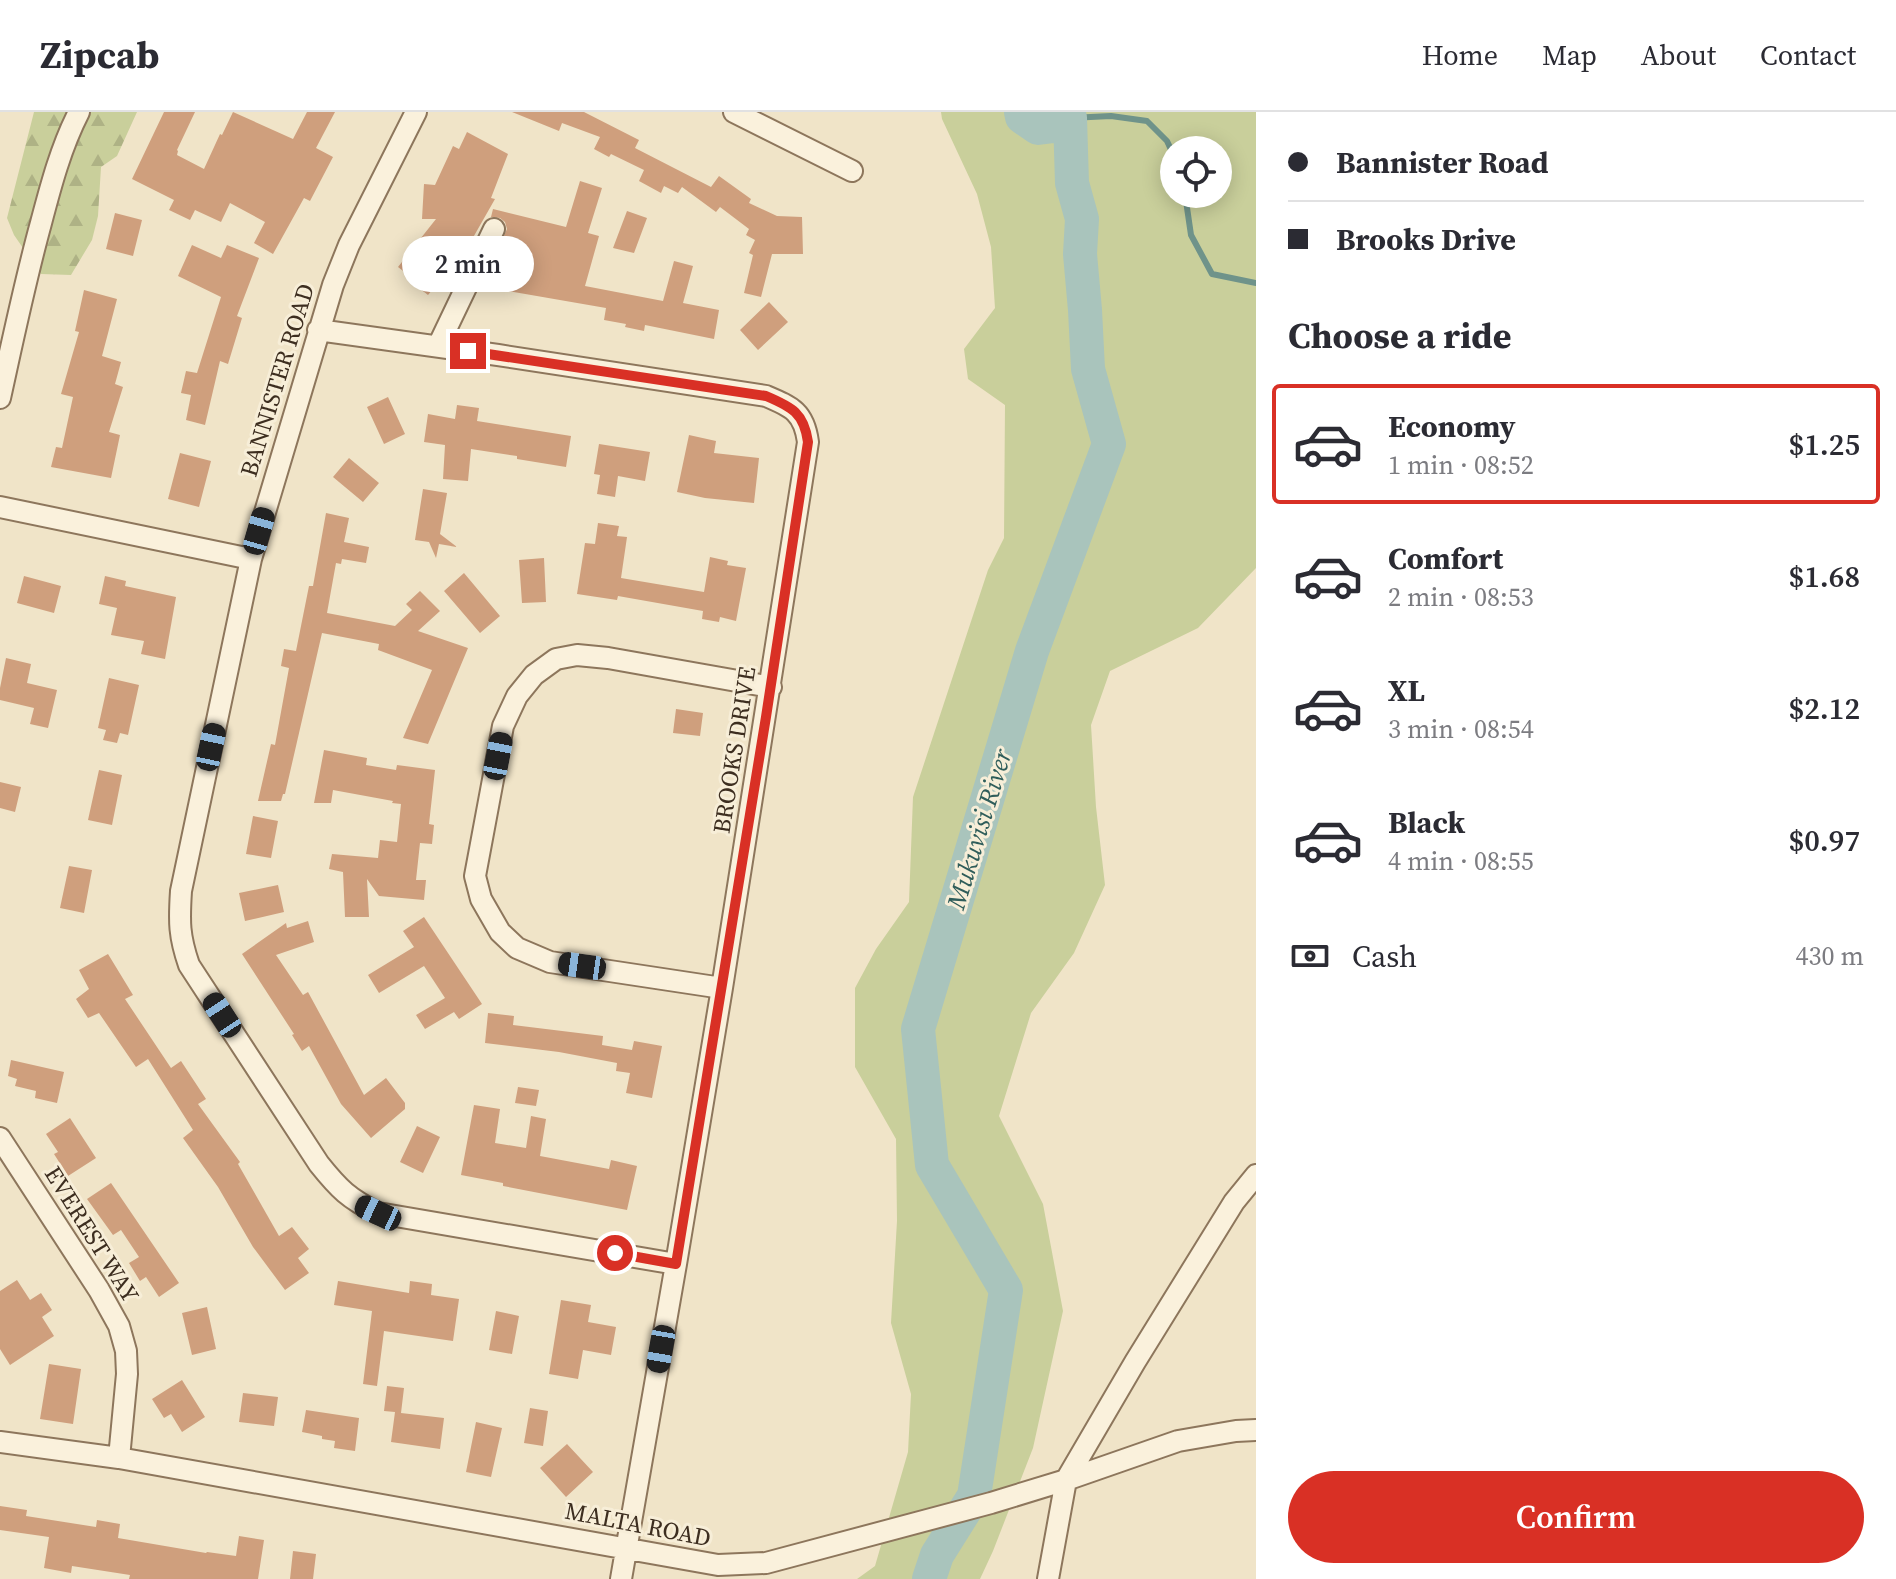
<!DOCTYPE html>
<html lang="en">
<head>
<meta charset="utf-8">
<style>
	body { margin:0; font-family:"Source Serif 4",serif; background:#f7f7f7; color:#2b2b33; height:100vh; display:flex; flex-direction:column; font-size:30px; white-space:nowrap }
	* { box-sizing:border-box; margin:0 }
	p { font-size:26px; color:#7c7c81 }
	.icon { flex:none; width:44px; height:44px; fill:none; stroke:currentColor; stroke-width:2; stroke-linecap:round; stroke-linejoin:round }
	.map { position:relative; flex:1; overflow:hidden }
	.drawer { display:flex; flex-direction:column; background:#fff; width:640px }
	.drawer>* { flex:none }
	.top-card { display:grid; align-content:center; height:176px; padding:0 32px; background:#fff }
	.tools { position:absolute; left:1160px; top:24px; display:grid; gap:16px }
	.tools a { display:grid; place-items:center; width:72px; height:72px; border-radius:50%; background:#fff; box-shadow:0 4px 20px #0003; font-size:40px }
	.end { position:absolute; width:36px; height:36px; margin:-18px; border:10px solid #d93025; background:#fff; box-shadow:0 0 0 4px #fff }
	.from { border-radius:50% }
	.bubble { position:absolute; height:56px; border-radius:28px; background:#fff; box-shadow:0 4px 20px #0003; font-size:26px; font-weight:600; line-height:56px; text-align:center }
	.car { position:absolute; width:24px; height:48px; margin:-24px -12px; border-radius:10px; box-shadow:0 0 6px 2px #0007; background:linear-gradient(#222 24%,#8ab4d8 0 40%,#222 0 76%,#8ab4d8 0 86%,#222 0) }
	.top-card b { display:flex; align-items:center; gap:28px; height:76px; font-size:30px }
	.top-card b+b { border-top:2px solid #e1e1e2 }
	.top-card i { width:20px; height:20px; background:#2b2b33 }
	ul { padding:0; list-style:none }
	li { display:flex; align-items:center; gap:24px; height:120px; margin:0 16px 12px; padding:0 16px; border:4px solid transparent; border-radius:8px }
	li div { flex:1 }
	li b { display:block; font-size:30px }
	li em { font-style:normal; font-weight:600 }
	li.active { border-color:#d93025 }
	li>.icon { width:72px; height:72px; stroke-width:1.5 }
	h2 { padding:0 32px; font-size:36px; line-height:96px }
	.pay { display:flex; align-items:center; gap:20px; height:88px; padding:0 32px; font-size:30px }
	.pay p { margin-inline-start:auto }
	.action { display:flex; gap:16px; margin-top:auto; padding:16px 32px }
	.action a { flex:1; height:92px; border-radius:48px; background:#d93025; color:#fff; font-size:32px; font-weight:600; line-height:92px; text-align:center }
	header { display:flex; align-items:center; gap:48px; box-sizing:border-box; height:112px; padding:0 40px; background:#fff; border-bottom:2px solid #e1e1e2 }
	header strong { font-size:38px }
	nav { display:flex; gap:44px; margin-inline-start:auto; font-size:28px }
	main { display:flex; flex:1; min-height:0 }
	.map>svg:first-child { display:block }
	.green { fill:#c9cf9b; fill-rule:evenodd }
	.forest { fill:url(#forest-firs) }
	.lines { fill:none; stroke-linecap:round; stroke-linejoin:round }
	.stream { stroke:#6f938a; stroke-width:6 }
	.river { stroke:#a9c4bc; stroke-width:34 }
	.building { fill:#cf9f7d }
	.minor-casing { stroke:#8d765c; stroke-width:24 }
	.minor { stroke:#faf1dc; stroke-width:20 }
	.route { stroke:#d93025; stroke-width:10 }
	.labels { text-anchor:middle; dominant-baseline:central; stroke-width:6; stroke-linejoin:round; paint-order:stroke }
	.street-label { font-size:24px; fill:#3d2e20; stroke:#f7eed8 }
	.water-label { font-size:26px; font-style:italic; fill:#2f5d5a; stroke:#f7eed8 }
</style>
</head>
<body>
<header>
<strong>Zipcab</strong>
<nav><a>Home</a><a>Map</a><a>About</a><a>Contact</a></nav>
</header>
<main>
<div class="map">
<svg width="1256" height="1467" viewBox="0 0 1256 1467">
	<defs>
		<pattern id="forest-firs" width="22" height="20" patternUnits="userSpaceOnUse" patternTransform="scale(2)"><rect width="22" height="20" fill="#c9cf9b"/><path d="M5 1l3.5 6h-7zM16 11l3.5 6h-7z" fill="#aeb285"/></pattern>
	</defs>
	<rect width="100%" height="100%" fill="#f0e4c8"/>
	<path class="green" d="M941,0h315v456l-58,60 -88,43 -19,54 5,82 9,78 -31,68 -43,60 -32,103 44,88 20,107 -30,137 -40,103 -13,28h-123l18,-13 33,-114 3,-58 -20,-71 6,-102 -1,-82 -41,-72v-79l21,-39 33,-47 4,-105 75,-227 16,-32 1,-133 -37,-26 -4,-30 31,-41 -4,-61 -14,-53 -35,-75zM1174,38h44v44h-44z"/>
	<path class="forest" d="M34,0h103l-20,44 -16,11 -3,49 -6,24 -21,35 -30,-1 -27,-39 -7,-17z"/>
	<g class="lines">
		<path class="stream" d="M1070,6l41,-2 36,5 20,20 7,15
			M1185,82l6,41 21,39 44,9"/>
		<path class="river" d="M929,1467l8,-24 37,-59 32,-206 -74,-125 -14,-136 114,-378 77,-207 -21,-75 -3,-59 -5,-56 2,-35 -10,-36 -2,-65 -16,8 -16,2 -16,-11 -1,-5"/>
	</g>
	<path class="building" d="M164,0h31l-18,38 1,1 -1,4 27,14 16,-35 2,1 11,-23 60,27 14,-27h28l-19,36 17,9 -23,44 -6,-3 -31,56 -19,-11 11,-21 -35,-19 -9,19 -26,-12 -5,10 -21,-10 5,-10 -42,-21z
		M512,0h72l55,28 -4,8 76,39 8,-11 32,23 -2,4 28,13 25,1 1,37h-31l-11,43 -17,-4 9,-38 -4,-2 6,-13 -9,-5 3,-6 -29,-22 -4,5 -34,-25 -4,6 -14,-7 -3,7 -22,-12 5,-11 -33,-16 -2,3 -15,-8 6,-12 -38,-14 -3,8z
		M467,20l41,22 -17,44 4,1 -37,65 -3,-2 -27,33 -14,-11 2,-3 -18,-14 38,-48h-14l2,-35 11,1 18,-39 6,3z
		M580,69l22,7 -14,45 11,3 -14,50 78,15 11,-40 19,5 -10,37 36,7 -5,29 -69,-14 -1,6 -19,-4 1,-3 -22,-4 2,-12 -109,-19 1,-5 -14,-3 23,-52 -2,-7 -5,-4 -9,-1 2,-8 73,18z
		M627,99l20,7 -13,35 -21,-5z
		M115,101l27,7 -9,36 -27,-7z
		M192,133l29,13 6,-13 32,13 -22,58 5,2 -14,46 -8,-3 -15,64 -19,-5 5,-25 -10,-2 5,-22 11,2 24,-76 -43,-21z
		M84,178l33,9 -15,57 19,6 -6,22 8,3 -14,45 11,3 -9,43 -60,-11 5,-20 6,1 11,-51 -12,-3 18,-62 -4,-1z
		M769,190l19,20 -30,28 -18,-20z
		M388,285l17,37 -21,10 -17,-37z
		M457,293l22,3 -2,13 94,15 -5,31 -49,-8v-3l-46,-7 -3,32 -25,-2 2,-34 -21,-3 4,-28 27,5z
		M689,323l27,6 -2,12 45,5 -5,45 -49,-5 -28,-6z
		M599,332l51,8 -5,29 -27,-5 -3,21 -18,-3 3,-19 -6,-1z
		M180,341l31,8 -12,46 -31,-8z
		M349,346l30,25 -16,19 -30,-25z
		M423,377l24,4 -7,41 17,13 -18,-3 -3,14 -7,-16 -14,-2z
		M326,401l23,5 -5,24 25,5 -3,16 -24,-4 -1,5 -5,-1 -9,50 68,13 17,-16 -6,-6 14,-13 20,20 -22,20 50,17 -40,96 -25,-6 29,-68 -54,-20 1,-6 -57,-11 -37,161h-2l-2,7h-23l13,-57 4,1 14,-77 -8,-2 3,-17 12,2 13,-65h4z
		M598,411l21,3 -2,10 10,1 -6,41 83,14 6,-35 18,4 -1,4 19,3 -10,53 -16,-4 -1,5 -17,-3 1,-8 -85,-15 -1,4 -40,-6 8,-51 10,1z
		M544,446l2,44 -24,1 -3,-43z
		M464,461l36,43 -20,17 -36,-42z
		M24,464l37,10 -7,27 -37,-10z
		M105,464l21,5 -1,5 51,11 -11,62 -24,-5 3,-13 -33,-6 6,-27 -18,-4z
		M6,546l25,6 -4,19 30,7 -9,38 -18,-4 4,-16 -34,-8v-12z
		M109,566l30,7 -11,50 -8,-2 -3,10 -14,-3 3,-10 -8,-2z
		M676,597l27,4 -3,23 -27,-3z
		M324,638l43,8 -1,7 30,5 1,-5 38,5 -6,54 5,1 -2,19 -12,-1 -4,37h10l-2,20 -45,-4 -12,-17 2,38h-24l-2,-45 -14,-3 3,-15 46,4 2,-18 17,2 4,-38 -9,-1 1,-2 -60,-11 -2,13h-17z
		M99,658l23,5 -10,50 -24,-5z
		M0,670l21,5 -6,25 -15,-4z
		M253,704l25,5 -7,37 -25,-4z
		M69,754l23,4 -8,43 -24,-5z
		M278,773l6,27 -39,9 -6,-28z
		M424,805l58,87 -23,15 -5,-7 -29,17 -9,-14 29,-17 -21,-32 -45,27 -11,-18 46,-28 -11,-16z
		M308,809l6,21 -38,13 27,40 5,-3 56,103 22,-17 19,25v6l-34,29 -30,-34 -32,-58 -7,5 -10,-16 2,-1 -52,-80 44,-31 1,5z
		M108,842l25,41 -8,4 46,69 10,-7 25,38 -8,5 42,58 -2,2 41,72 13,-9 17,22 -11,9 11,15 -24,17 -32,-43 -35,-60 -35,-49 10,-8 -45,-71 -12,8 -37,-54 -11,5 -12,-19 13,-10 -10,-19z
		M488,901l26,3 -1,9 90,11 -1,9 30,5 2,-9 28,5 -10,52 -26,-5 4,-20 -14,-2 1,-8 -58,-11 -74,-9z
		M11,948l53,12 -7,31 -22,-5 1,-7 -21,-5 2,-7 -9,-3z
		M518,975l21,3 -3,16 -21,-3z
		M474,993l26,4 -5,34 31,5 5,-32 15,3 -6,37 69,13 2,-9 26,6 -10,44 -124,-24v-3l-42,-8z
		M70,1006l26,40 -28,18 -14,-22 4,-2 -12,-18z
		M417,1014l23,11 -17,36 -23,-11z
		M111,1071l68,100 -20,14 -13,-20 -6,4 -11,-18 10,-6 -18,-27 -8,5 -26,-36z
		M17,1168l13,20 11,-7 11,17 -10,7 12,19 -44,29 -10,-16v-58z
		M338,1169l71,12 1,-12 22,3 -1,11 28,4 -6,42 -69,-10 -7,55 -14,-2 9,-73 -38,-6z
		M561,1188l30,5 -3,17 28,5 -5,28 -28,-5 -5,29 -29,-5z
		M207,1195l9,42 -24,6 -10,-42z
		M496,1199l23,5 -7,38 -23,-4z
		M49,1252l32,5 -8,55 -33,-5z
		M182,1268l23,37 -23,15 -11,-18 -7,4 -12,-19z
		M387,1274l17,2 -3,25 43,5 -4,31 -49,-7 4,-30 -11,-1z
		M243,1281l35,4 -4,29 -35,-4z
		M530,1296l18,3 -5,35 -19,-3z
		M306,1298l53,8 -4,33 -21,-3 1,-7 -13,-2v-3l-20,-4z
		M476,1310l26,6 -11,49 -25,-5z
		M567,1332l26,28 -27,25 -26,-29z
		M0,1394l27,4 -1,6 70,11 1,-7 23,4 -2,14 88,15 1,-1 29,4 3,-20 25,4 -6,39h-129l1,-4 -58,-9 -1,7 -27,-5 5,-31 -49,-7z
		M293,1439l23,3 -3,25h-23z"/>
	<g class="lines">
		<g class="minor-casing">
			<path id="minor" d="M416,0l-67,133 -16,40 -82,274 -70,332c-2,31 -2,45 8,74l130,199c20,25 30,35 59,49l298,51
				M734,0l118,59
				M318,218l180,25 268,41c26,11 38,16 42,46l-86,546 -46,276 -55,315
				M438,234l56,-117
				M0,286c13,-59 25,-117 41,-175 10,-38 20,-76 38,-111
				M0,395l251,52
				M722,876l-172,-26 -33,-14 -17,-16 -19,-33 -6,-23 28,-150 14,-30 17,-21 22,-16 21,-4 31,3 163,29
				M0,1026l99,152 20,36 7,25 1,23 -8,84
				M0,1330l119,16 599,107 48,-2 225,-60 75,-23 112,-39 58,-10 20,-1
				M1048,1467l18,-99 69,-118 99,-160 22,-27"/>
		</g>
		<use href="#minor" class="minor"/>
	</g>
	<g class="lines">
		<path class="route" d="M468,239l298,45c26,11 38,17 42,46l-42,275 -90,547 -61,-11"/>
	</g>
	<g class="labels">
		<g class="street-label">
			<text transform="translate(277 268) rotate(-73)">BANNISTER ROAD</text>
			<text transform="translate(734 638) rotate(-81)">BROOKS DRIVE</text>
			<text transform="translate(92 1122) rotate(58)">EVEREST WAY</text>
			<text transform="translate(638 1412) rotate(11)">MALTA ROAD</text>
		</g>
		<g class="water-label">
			<text transform="translate(979 717) rotate(-73)">Mukuvisi River</text>
		</g>
	</g>
</svg>
<div class="tools">
<a><svg class="icon" aria-label="locate" viewBox="0 0 24 24"><circle cx="12" cy="12" r="6"/><path d="M12 2v4M12 18v4M2 12h4M18 12h4"/></svg></a>
</div>
<i class="end from" style="left:615px;top:1141px"></i>
<i class="end" style="left:468px;top:239px"></i>
<div class="bubble" style="left:402px;top:124px;width:132px">2 min</div>
<i class="car" style="left:259px;top:419px;rotate:16deg"></i>
<i class="car" style="left:211px;top:635px;rotate:12deg"></i>
<i class="car" style="left:498px;top:644px;rotate:11deg"></i>
<i class="car" style="left:582px;top:854px;rotate:278deg"></i>
<i class="car" style="left:222px;top:903px;rotate:327deg"></i>
<i class="car" style="left:378px;top:1101px;rotate:295deg"></i>
<i class="car" style="left:661px;top:1237px;rotate:190deg"></i>
</div>
<section class="drawer">
<div class="top-card">
<b><i class="from"></i>Bannister Road</b>
<b><i></i>Brooks Drive</b>
</div>
<h2>Choose a ride</h2>
<ul>
<li class="active"><svg class="icon" aria-label="car" viewBox="0 0 24 24"><path d="M5 17H2v-5l4-1 3-4h7l3 4 3 1v5h-3M9 17h6M6 11h13"/><circle cx="7" cy="17" r="2"/><circle cx="17" cy="17" r="2"/></svg><div><b>Economy</b><p>1 min · 08:52</p></div><em>$1.25</em></li>
<li><svg class="icon" aria-label="car" viewBox="0 0 24 24"><path d="M5 17H2v-5l4-1 3-4h7l3 4 3 1v5h-3M9 17h6M6 11h13"/><circle cx="7" cy="17" r="2"/><circle cx="17" cy="17" r="2"/></svg><div><b>Comfort</b><p>2 min · 08:53</p></div><em>$1.68</em></li>
<li><svg class="icon" aria-label="car" viewBox="0 0 24 24"><path d="M5 17H2v-5l4-1 3-4h7l3 4 3 1v5h-3M9 17h6M6 11h13"/><circle cx="7" cy="17" r="2"/><circle cx="17" cy="17" r="2"/></svg><div><b>XL</b><p>3 min · 08:54</p></div><em>$2.12</em></li>
<li><svg class="icon" aria-label="car" viewBox="0 0 24 24"><path d="M5 17H2v-5l4-1 3-4h7l3 4 3 1v5h-3M9 17h6M6 11h13"/><circle cx="7" cy="17" r="2"/><circle cx="17" cy="17" r="2"/></svg><div><b>Black</b><p>4 min · 08:55</p></div><em>$0.97</em></li>
</ul>
<div class="pay"><svg class="icon" aria-label="cash" viewBox="0 0 24 24"><path d="M3 7h18v10H3z"/><circle cx="12" cy="12" r="2"/></svg>Cash<p>430 m</p></div>
<div class="action"><a>Confirm</a></div>
</section>
</main>
</body>
</html>
